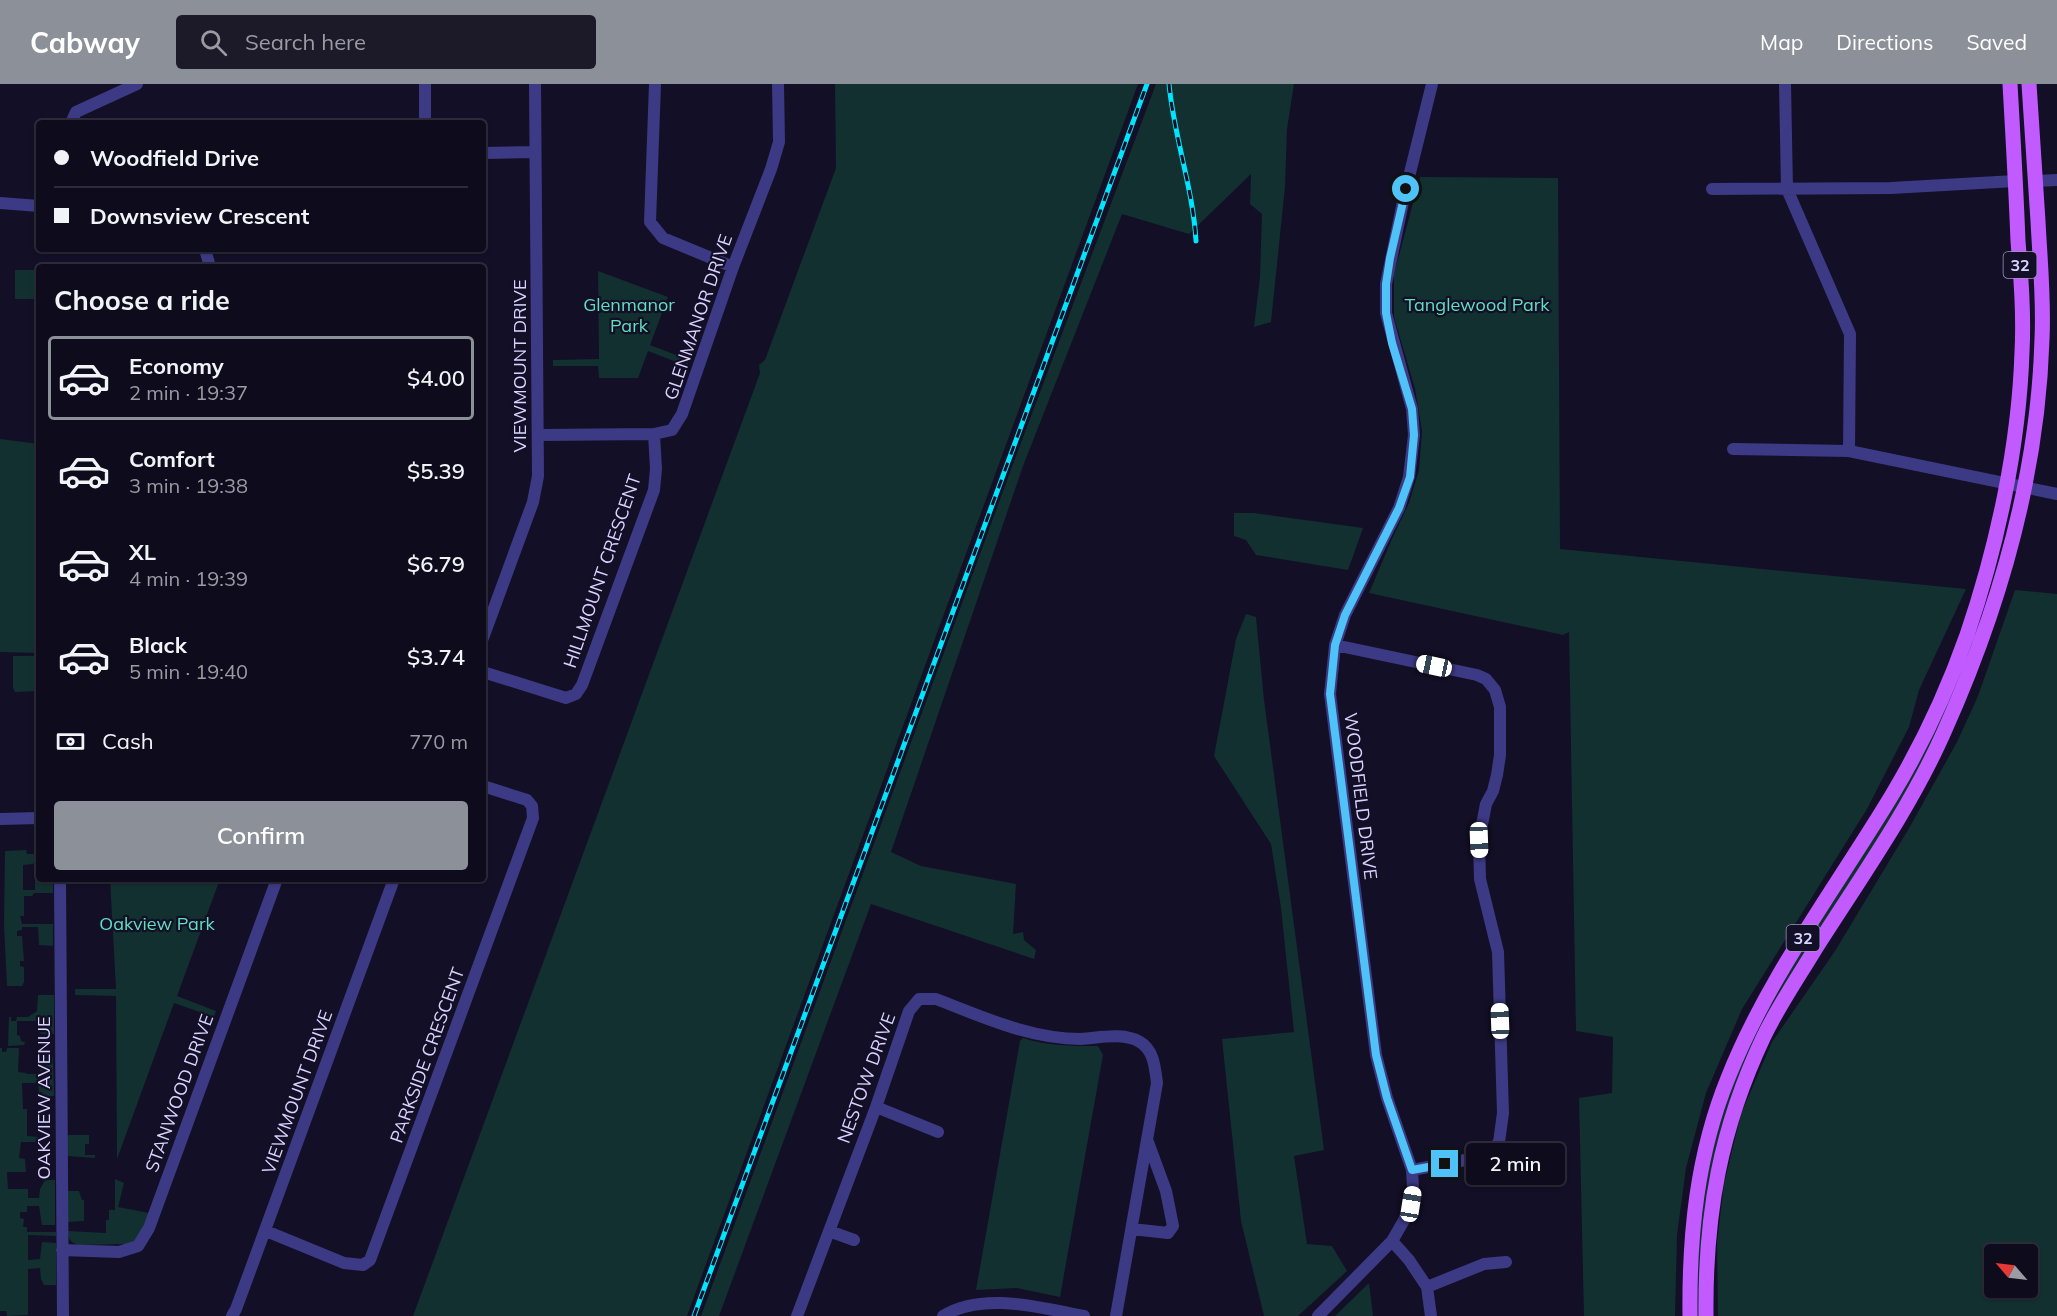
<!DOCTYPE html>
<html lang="en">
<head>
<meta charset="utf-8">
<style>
	body { margin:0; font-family:Mulish,sans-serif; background:#1c1929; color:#f1f3f6; height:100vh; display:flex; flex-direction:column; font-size:22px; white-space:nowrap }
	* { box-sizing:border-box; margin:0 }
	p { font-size:20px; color:#9b9ba3 }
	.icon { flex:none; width:33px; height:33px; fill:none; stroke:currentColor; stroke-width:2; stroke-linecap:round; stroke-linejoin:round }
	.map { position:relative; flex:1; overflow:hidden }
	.panel { position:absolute; left:36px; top:180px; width:450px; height:618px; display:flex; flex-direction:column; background:#0e0b1c; border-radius:6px; box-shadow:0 2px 4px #0004,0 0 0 2px #2e2b3b }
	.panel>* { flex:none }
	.hud { position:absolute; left:36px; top:36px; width:450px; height:132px; border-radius:6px; box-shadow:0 2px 4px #0004,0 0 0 2px #2e2b3b; display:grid; align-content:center; height:132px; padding:0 18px; background:#0e0b1c }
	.needle { width:39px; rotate:298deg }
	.buttons { position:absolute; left:1984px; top:1160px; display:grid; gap:12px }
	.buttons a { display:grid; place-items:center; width:54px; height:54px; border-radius:6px; background:#0e0b1c; box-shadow:0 2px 4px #0004,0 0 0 2px #2e2b3b; font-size:30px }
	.end { position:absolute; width:27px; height:27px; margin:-14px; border:8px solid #4fc3f7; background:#111; box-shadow:0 0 0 3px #111 }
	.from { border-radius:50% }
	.bubble { position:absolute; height:42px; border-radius:6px; background:#0e0b1c; box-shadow:0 2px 4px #0004,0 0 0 2px #2e2b3b; font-size:20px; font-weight:600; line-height:42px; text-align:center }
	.car { position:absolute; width:18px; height:36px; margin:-18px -9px; border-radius:8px; box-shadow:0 0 4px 2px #0007; background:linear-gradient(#fff 24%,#345 0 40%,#fff 0 76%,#345 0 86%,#fff 0) }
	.hud b { display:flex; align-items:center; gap:21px; height:57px; font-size:22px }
	.hud b+b { border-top:2px solid #2e2b3b }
	.hud i { width:15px; height:15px; background:#f1f3f6 }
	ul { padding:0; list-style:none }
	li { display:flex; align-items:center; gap:18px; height:84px; margin:0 12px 9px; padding:0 6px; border:3px solid transparent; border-radius:6px }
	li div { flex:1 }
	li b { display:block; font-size:22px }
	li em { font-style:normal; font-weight:600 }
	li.active { border-color:#8c9099 }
	li>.icon { width:54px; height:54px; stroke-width:1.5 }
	h2 { padding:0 18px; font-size:27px; line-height:72px }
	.pay { display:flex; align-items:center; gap:15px; height:66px; padding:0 18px; font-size:22px }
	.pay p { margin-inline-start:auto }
	.action { display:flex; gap:12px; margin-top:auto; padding:12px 18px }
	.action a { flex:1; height:69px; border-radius:6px; background:#8c9099; color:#fff; font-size:24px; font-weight:600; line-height:69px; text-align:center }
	header { display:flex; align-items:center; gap:36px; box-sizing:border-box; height:84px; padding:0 30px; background:#8c9099; color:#fff }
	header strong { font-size:28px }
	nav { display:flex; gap:33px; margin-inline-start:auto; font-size:21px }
	.search { width:420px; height:54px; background:#1c1929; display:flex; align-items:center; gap:15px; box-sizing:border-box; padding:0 21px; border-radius:6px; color:#9b9ba3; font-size:22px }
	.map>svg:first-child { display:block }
	.green { fill:#12302f; fill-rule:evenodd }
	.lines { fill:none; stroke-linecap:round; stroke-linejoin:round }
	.minor { stroke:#3d3a85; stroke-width:12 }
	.major { stroke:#c25bff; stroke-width:15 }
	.rail-casing { stroke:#00e5ff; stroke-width:5 }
	.rail { stroke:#130f26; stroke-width:3; stroke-dasharray:9; stroke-linecap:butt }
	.route { stroke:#4fc3f7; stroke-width:8 }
	.labels { text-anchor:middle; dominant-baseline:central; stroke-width:4.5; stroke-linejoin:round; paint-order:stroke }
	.shield { fill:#130f26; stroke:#9e99be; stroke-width:1.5 }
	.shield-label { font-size:16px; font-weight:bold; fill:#d9d4ff }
	.park-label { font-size:18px; fill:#5fe0c0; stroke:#130f26 }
	.street-label { font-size:18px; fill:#d9d4ff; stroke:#130f26 }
</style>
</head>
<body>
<header>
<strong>Cabway</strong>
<div class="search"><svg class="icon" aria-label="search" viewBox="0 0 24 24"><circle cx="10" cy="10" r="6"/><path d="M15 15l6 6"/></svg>Search here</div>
<nav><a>Map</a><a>Directions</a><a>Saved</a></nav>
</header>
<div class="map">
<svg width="2057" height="1232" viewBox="0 0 2057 1232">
	<rect width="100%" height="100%" fill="#130f26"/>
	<path class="green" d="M835,0h303l-451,1232h-274l347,-943 -1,-8 6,-5 71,-192z
		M1156,0h138l-7,45 -2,58 -14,135 -17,5 6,-50 2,-63 -12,-10 1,-30 -62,60 -67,-20 -99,252 -132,386 30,14 95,18 -3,50 10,-2 1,8 12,10 -2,9 -163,-55 -152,412h-18l312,-852z
		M1420,93l138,1 2,371 406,40 -47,101 -10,37 -42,82 -125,200 -36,84 -20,75 -9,67 -2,81h-91l-5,-218 33,-5 1,-56 -37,-6 -7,-399 -6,3 -194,-42 22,-52 18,-38 10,-33 3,-39 -7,-42 -21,-72v-43z
		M15,186h19v29h-19z
		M598,187l70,26 -18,48 39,15 -2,6 -39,-15 -10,27h-39l-1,-12h-45v-6l46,-1z
		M0,355l39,5v209l-39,-1z
		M1234,429h20l109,15 -15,42 -92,-15 -10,-15 -12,-4z
		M2015,506l42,4v722h-339l-1,-73 7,-59 17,-70 31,-72 63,-91 73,-121 49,-88 21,-46zM1995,1170h33v33h-33z
		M1246,530l10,3 8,83 60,450 -30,6 13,88 25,2 15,25 -49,45h-34l-23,-95 -19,-182 72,-7 -13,-124 -10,-64 -57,-88 22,-117z
		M1978,540l-5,23 -32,78 -34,65 -166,283 -40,243h-7l3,-83 14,-87 26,-78z
		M13,572h26v35l-24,1 -2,-4z
		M26,766l1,4h12v7l-5,1 -1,2 -10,1v25h12v-10l18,-1v14h-19l-2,3h-8v20h-4l2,8h31v22l-14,-1 -1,-18h-16v3l-5,1v5h5l2,25h-4v5l4,1v15l-2,4h-15l-3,-61 1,-74z
		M110,795h110l-43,117 39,15 -2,6 -40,-14 -57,156 -1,-163 -41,-1v-6h41z
		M38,911h16v39h-12l-5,-3v-10h-20v14l3,1 1,5 4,1 -1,3 -16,1 1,-29h2v4h5l1,-4h11l9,-6z
		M1023,954c24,8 50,8 75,8l5,9 -43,242 -43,-9 -41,2 44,-249z
		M0,964h2v4h4l1,-4h12l-1,24 8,1 1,1h13l1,-8 2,-2 -1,-7h11l1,39h-12v-4h-3l-1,-9h-16l1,26h4v27l11,1v5h-17l-2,16 6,1 1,13h-19l1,17h20v9h11l1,-9 5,-9h10v45h-13l-3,-19h-12v6h-7v6l4,1 -1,8h4v5h29v4l-28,-1v25l12,-1 2,-17 14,1v42h-12l-3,-6 -1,-11 -12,1v46l-21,1 -1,-5h-6z
		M66,1051h23v9h-4v11h10v3l-28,-2z
		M115,1095l9,4 -6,24 31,6 -11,26 -10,5 -50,1c-8,-3 -10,-6 -10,-14l38,2v-13h3v-10h6z
		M67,1107h12l3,9h2v21l-17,1z
		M1369,1199l4,33h-38z"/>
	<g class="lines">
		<path class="minor" d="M425,0v39
			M655,0l-5,138 13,16 70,29
			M1785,0l2,105 63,145 -1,117
			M71,39l5,-11 61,-28
			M483,69l52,-1
			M2036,97l21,-1
			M1712,105l179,-1 124,-7
			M0,119l39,3
			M205,165l5,18
			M539,351l115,-1 18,-4 10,-16 51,-147 38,-98 8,-27 -1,-58
			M1733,365l116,2 208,43
			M483,554l50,-136 5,-26 -3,-392
			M1335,561l142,30 9,4 9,11 5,17v48l-3,20 -4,16 -7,13 -7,36 1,39 18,73 5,161 -4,29 -12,14 -75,14
			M483,588l83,26 10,-4 6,-9 72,-195 2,-21 -2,-35
			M0,735l39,-1
			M60,795l3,437
			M876,1023l62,25
			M1132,1145l36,4 5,-7 -7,-35 -18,-49
			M266,1147l78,32 19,2 7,-5 163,-442 -1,-12 -5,-6 -44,-14
			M829,1147l25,9
			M1392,1157l17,19 18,27 4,29
			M62,1166l57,2 19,-6 11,-18 128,-349
			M1427,1203l57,-23 22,-2
			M232,1232l4,-7 158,-430
			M797,1232l79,-209 33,-96 10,-12h17c47,18 94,40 145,40 18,-1 42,-7 59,3 14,8 15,26 17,41l-41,233
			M943,1232c40,-25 98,-8 141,0
			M1318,1232l74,-75 11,-19 8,-18 2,-16 -1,-18 -25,-72 -11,-43 -46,-361 5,-49 10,-30 54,-107 10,-31 5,-42 -2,-26 -26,-96v-29l18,-87 28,-113"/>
		<path class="major" d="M1690,1232c-1,-81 7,-162 38,-238 40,-101 108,-190 164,-283 30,-50 56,-106 75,-160 30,-88 52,-189 55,-283 2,-37 -1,-74 -4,-111 -2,-52 -5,-105 -8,-157
			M1706,1232c-1,-102 14,-187 58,-280 14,-29 33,-57 50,-85 45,-71 96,-142 130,-219 56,-125 94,-256 98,-393 2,-39 -2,-78 -4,-118 -3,-45 -6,-91 -9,-137"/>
		<g class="rail-casing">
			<path id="rail" d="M1169,0c5,53 24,104 27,157
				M694,1232l453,-1232"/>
		</g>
		<use href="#rail" class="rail"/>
	</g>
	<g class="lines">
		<path class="route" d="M1406,105l-16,69 -4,26v29l6,30 20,66 2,26 -4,42 -11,31 -54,107 -10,30 -5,49 46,361 11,43 25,72 33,-6"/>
	</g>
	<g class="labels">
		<g class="shield">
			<rect x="2003.5" y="168" width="33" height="26" rx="4.5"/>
			<rect x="1786.5" y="841" width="33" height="26" rx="4.5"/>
		</g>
		<g class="shield-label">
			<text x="2020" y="181">32</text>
			<text x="1803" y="854">32</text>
		</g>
		<g class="park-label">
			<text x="629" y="220">Glenmanor<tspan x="629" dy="21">Park</tspan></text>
			<text x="1477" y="220">Tanglewood Park</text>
			<text x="157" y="839">Oakview Park</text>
		</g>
		<g class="street-label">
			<text transform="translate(698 233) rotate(-71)">GLENMANOR DRIVE</text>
			<text transform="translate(519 282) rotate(-90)">VIEWMOUNT DRIVE</text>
			<text transform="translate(602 487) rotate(-71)">HILLMOUNT CRESCENT</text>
			<text transform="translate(1361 712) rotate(83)">WOODFIELD DRIVE</text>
			<text transform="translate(427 971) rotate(-70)">PARKSIDE CRESCENT</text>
			<text transform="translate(866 994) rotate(-70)">NESTOW DRIVE</text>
			<text transform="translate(297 1008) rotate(-70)">VIEWMOUNT DRIVE</text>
			<text transform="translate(179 1009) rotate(-70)">STANWOOD DRIVE</text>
			<text transform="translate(43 1014) rotate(-90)">OAKVIEW AVENUE</text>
		</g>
	</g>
</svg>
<div class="buttons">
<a><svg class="needle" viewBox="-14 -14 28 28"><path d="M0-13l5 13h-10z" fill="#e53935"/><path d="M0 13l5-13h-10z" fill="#9b9ba3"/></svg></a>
</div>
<i class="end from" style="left:1406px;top:105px"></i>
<i class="end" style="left:1445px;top:1080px"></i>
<div class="bubble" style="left:1466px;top:1059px;width:99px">2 min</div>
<i class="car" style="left:1434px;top:582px;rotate:282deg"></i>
<i class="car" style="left:1479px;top:756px;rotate:178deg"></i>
<i class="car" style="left:1500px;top:937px;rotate:358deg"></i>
<i class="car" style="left:1411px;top:1120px;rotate:9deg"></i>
<div class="hud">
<b><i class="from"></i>Woodfield Drive</b>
<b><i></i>Downsview Crescent</b>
</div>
<section class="panel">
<h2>Choose a ride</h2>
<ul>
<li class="active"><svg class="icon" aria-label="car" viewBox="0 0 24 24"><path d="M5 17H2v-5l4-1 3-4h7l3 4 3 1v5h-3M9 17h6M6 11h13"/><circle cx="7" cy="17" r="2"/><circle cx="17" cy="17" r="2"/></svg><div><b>Economy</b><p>2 min · 19:37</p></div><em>$4.00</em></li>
<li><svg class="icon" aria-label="car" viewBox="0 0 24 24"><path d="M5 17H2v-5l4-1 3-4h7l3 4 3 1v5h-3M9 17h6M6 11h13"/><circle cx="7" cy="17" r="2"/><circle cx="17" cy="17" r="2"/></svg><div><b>Comfort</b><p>3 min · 19:38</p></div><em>$5.39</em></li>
<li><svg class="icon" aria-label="car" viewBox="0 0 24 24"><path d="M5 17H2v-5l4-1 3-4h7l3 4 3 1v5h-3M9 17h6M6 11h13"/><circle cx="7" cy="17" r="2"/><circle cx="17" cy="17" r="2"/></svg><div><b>XL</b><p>4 min · 19:39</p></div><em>$6.79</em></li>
<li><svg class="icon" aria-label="car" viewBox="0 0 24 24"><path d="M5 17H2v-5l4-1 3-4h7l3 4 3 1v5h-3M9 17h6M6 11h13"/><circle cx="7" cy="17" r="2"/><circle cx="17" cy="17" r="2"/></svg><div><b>Black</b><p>5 min · 19:40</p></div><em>$3.74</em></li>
</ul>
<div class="pay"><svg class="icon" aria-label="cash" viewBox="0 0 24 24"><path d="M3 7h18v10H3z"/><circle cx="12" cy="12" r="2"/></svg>Cash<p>770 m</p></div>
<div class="action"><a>Confirm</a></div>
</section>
</div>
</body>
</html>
